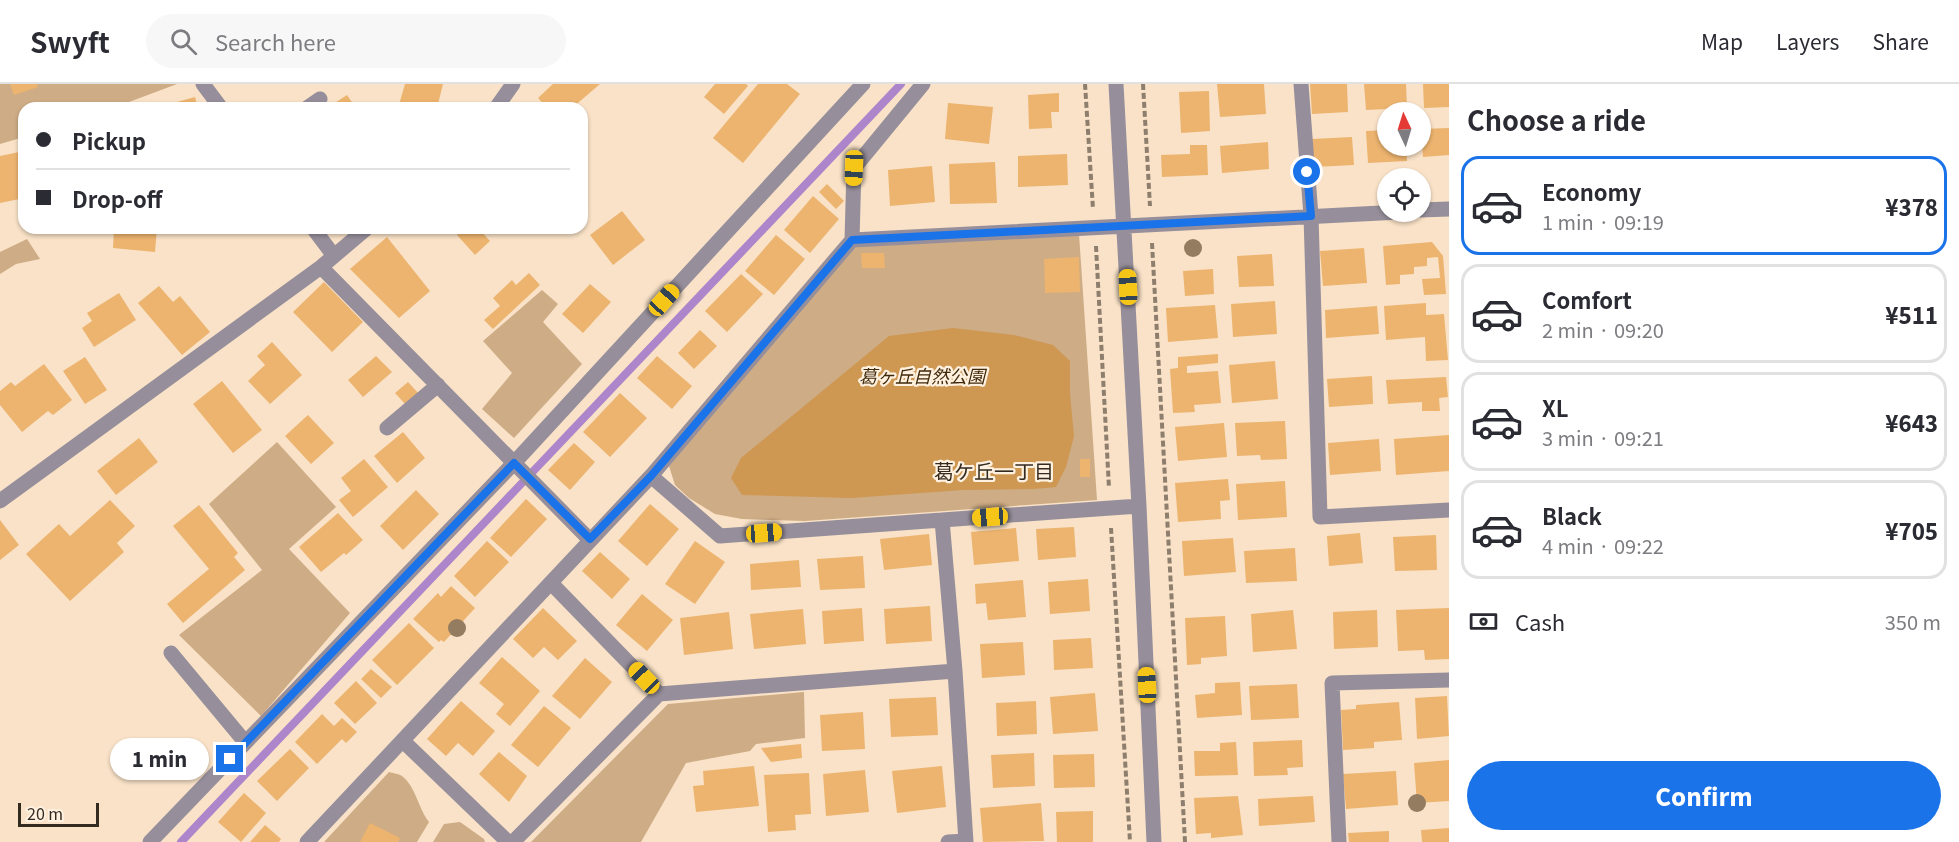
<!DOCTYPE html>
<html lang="en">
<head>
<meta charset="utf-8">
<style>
	body { margin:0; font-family:Georgia,"Noto Sans JP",serif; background:#f7f7f7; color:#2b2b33; height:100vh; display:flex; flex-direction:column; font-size:22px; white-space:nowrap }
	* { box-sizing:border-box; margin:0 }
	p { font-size:20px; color:#7c7c81 }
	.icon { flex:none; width:33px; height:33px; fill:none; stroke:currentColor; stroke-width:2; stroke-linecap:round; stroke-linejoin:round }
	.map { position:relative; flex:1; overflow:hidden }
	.drawer { display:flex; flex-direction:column; background:#fff; width:510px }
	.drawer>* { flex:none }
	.hud { position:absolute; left:18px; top:18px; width:570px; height:132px; border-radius:18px; box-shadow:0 2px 4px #0004; display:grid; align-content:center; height:132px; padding:0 18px; background:#fff }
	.needle { width:39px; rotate:356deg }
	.tools { position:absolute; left:1377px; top:18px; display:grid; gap:12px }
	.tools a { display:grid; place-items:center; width:54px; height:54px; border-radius:50%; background:#fff; box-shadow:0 2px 4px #0004; font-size:30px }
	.scale { position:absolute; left:18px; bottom:15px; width:81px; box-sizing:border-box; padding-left:6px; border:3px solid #332a20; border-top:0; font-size:16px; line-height:21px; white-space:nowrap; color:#332a20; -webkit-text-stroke:4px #fff1e0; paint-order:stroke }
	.end { position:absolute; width:27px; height:27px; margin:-14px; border:8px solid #1a73e8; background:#fff; box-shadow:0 0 0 3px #fff }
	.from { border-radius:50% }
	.bubble { position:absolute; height:42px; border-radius:21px; background:#fff; box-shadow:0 2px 4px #0004; font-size:20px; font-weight:800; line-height:42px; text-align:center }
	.car { position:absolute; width:18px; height:36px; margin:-18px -9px; border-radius:8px; box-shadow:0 0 4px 2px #0007; background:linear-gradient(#f5c518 24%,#345 0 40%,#f5c518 0 76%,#345 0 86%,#f5c518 0) }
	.hud b { display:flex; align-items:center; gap:21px; height:57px; font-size:22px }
	.hud b+b { border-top:2px solid #e1e1e2 }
	.hud i { width:15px; height:15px; background:#2b2b33 }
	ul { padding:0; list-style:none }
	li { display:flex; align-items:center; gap:18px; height:99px; margin:0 12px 9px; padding:0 6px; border:3px solid #e1e1e2; border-radius:18px }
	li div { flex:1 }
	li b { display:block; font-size:22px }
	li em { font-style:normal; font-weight:800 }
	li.current { border-color:#1a73e8 }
	li>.icon { width:54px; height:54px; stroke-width:1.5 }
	h2 { padding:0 18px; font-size:27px; line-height:72px }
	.pay { display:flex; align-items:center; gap:15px; height:66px; padding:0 18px; font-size:22px }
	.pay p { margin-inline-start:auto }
	.action { display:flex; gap:12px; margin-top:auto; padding:12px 18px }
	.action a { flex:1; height:69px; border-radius:36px; background:#1a73e8; color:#fff; font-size:24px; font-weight:800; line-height:69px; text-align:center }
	header { display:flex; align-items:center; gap:36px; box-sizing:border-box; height:84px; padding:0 30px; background:#fff; border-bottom:2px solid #e1e1e2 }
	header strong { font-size:28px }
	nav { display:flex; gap:33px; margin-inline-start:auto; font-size:21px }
	.search { width:420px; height:54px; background:#f7f7f7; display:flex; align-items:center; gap:15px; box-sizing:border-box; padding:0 21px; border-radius:33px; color:#7c7c81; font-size:22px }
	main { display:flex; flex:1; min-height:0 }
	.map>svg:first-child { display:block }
	.green { fill:#ceac85 }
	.forest { fill:#ce9752 }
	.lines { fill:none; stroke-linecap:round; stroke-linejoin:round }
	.stream { stroke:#ad85ca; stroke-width:8 }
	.building { fill:#ecb46f }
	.path { stroke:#8e7e6d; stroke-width:4; stroke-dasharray:6 3; stroke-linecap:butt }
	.minor { stroke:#968f9b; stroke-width:15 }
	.tree { fill:#937c60 }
	.route { stroke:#1a73e8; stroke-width:8 }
	.labels { text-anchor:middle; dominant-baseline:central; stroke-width:4.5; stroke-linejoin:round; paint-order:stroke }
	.park-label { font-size:18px; font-style:italic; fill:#40290b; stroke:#fff1e0 }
	.neighbourhood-label { font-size:20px; fill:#332a20; stroke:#fff1e0 }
</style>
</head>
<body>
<header>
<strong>Swyft</strong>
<div class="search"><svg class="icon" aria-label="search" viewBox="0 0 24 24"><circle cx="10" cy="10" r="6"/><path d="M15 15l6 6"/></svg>Search here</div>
<nav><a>Map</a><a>Layers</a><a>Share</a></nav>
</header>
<main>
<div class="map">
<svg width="1449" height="758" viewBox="0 0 1449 758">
	<rect width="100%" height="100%" fill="#f9e2c7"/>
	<path class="green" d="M0,0h177l-48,18 -24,6h-81v29l-24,7z
		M1079,150l18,266 -292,21 -63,-2 -27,-5 -26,-16 -14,-13 -6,-19 183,-226z
		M27,155l13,20 -24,5 -16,10v-22z
		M542,206l16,14 -15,18 39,42 -68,74 -32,-29 30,-36 -29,-32z
		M277,358l59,65 -47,42 61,64 -89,103 -82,-81 83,-65 -53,-66z
		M804,608l1,46 -49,6 -6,7 -64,12 -45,79h-110l137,-138z
		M389,688c4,1 10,2 13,4 14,11 16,32 27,46l-12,20h-93z
		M460,738l24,17 1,3h-52l11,-18z"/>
	<path class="forest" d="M953,244l61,7 39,10 17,16v33l4,42 -8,31 -10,20 -22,2 -71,1 -112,8 -109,-3 -11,-17 10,-20 148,-122z"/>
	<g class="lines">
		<path class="stream" d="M181,758l720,-758"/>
	</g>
	<path class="building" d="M10,0h27l1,3 -24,8z
		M405,0h38l-6,24h-39z
		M553,0h47l-28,24h-25l-9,-10z
		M715,0h31l2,2 -24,28 -20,-17z
		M758,0h29l13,10 -57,69 -30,-25z
		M1217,0h47l2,30 -46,3z
		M1310,0h37l1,28 -36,2z
		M1364,0h42l1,24 -41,2z
		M1423,0h26v23l-25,1z
		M1209,7l1,40 -29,2 -2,-41z
		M1059,9v19h-8l1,16 -23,1 -1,-34z
		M347,11l9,13h-29z
		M195,13l3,11h-32v-3z
		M948,19l45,4 -4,37 -44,-5z
		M1449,44v27l-26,2 -2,-28z
		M1388,46v16h18l1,15 -39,2 -2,-32z
		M1352,53l2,28 -40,2 -2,-28z
		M1268,58l1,27 -47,4 -2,-27z
		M1190,61h17l1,30 -46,2 -1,-22 29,-1z
		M24,67v47l-24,5v-47z
		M1067,70l1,31 -50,2v-31z
		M995,78l2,41 -47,1 -1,-40z
		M932,82l3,36 -45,4 -2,-36z
		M827,100l17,17 -8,8 -17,-17z
		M813,112l26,23 -29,34 -26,-23z
		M622,127l23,29 -32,25 -23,-30z
		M114,144h43l-2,24 -42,-4z
		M465,144h13l12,13 -15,14 -18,-20z
		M776,151l29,24 -31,36 -29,-24z
		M387,153l43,54 -31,27 -49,-49z
		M1432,158l11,14 3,38 -22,1 -2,-16 18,-1 -2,-21 -11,1v8l-13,1v7l-14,1v9l-14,1 -3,-39z
		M1364,164l3,35 -44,3 -3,-35z
		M861,169h23l1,15h-23z
		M1272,170l2,32 -35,1 -2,-31z
		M1079,173l1,35 -35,1 -1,-34z
		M1213,185l1,25 -29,2 -2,-25z
		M529,189l11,12 -47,44 -9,-9 16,-14 -7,-8 19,-18 4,5z
		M741,190l22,20 -36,38 -22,-21z
		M324,198l39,40 -31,30 -39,-40z
		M590,200l21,18 -28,31 -21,-19z
		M159,202l14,16 7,-6 30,36 -28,23 -44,-52z
		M119,209l17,27 -42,27 -12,-19 10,-7 -5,-8z
		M1275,217l2,33 -44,3 -2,-33z
		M1426,219v12l18,-1 4,46 -22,1 -1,-24 -39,3 -2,-34z
		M1215,221l3,33 -50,4 -2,-34z
		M1377,222l2,28 -53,4 -1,-28z
		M700,246l17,16 -23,23 -16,-16z
		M272,258l30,33 -32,29 -22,-23 17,-16 -8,-9z
		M1218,270v9l-31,3v7l31,-2 3,32 -27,2 1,7 -22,1 -3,-44 8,-1v-11z
		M376,272l16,16 -29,25 -15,-17z
		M657,272l35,30 -20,23 -35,-31z
		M85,273l22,33 -22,14 -22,-33z
		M1275,277l3,38 -46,4 -3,-38z
		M44,280l28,36 -19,15 -5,-4 -26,21 -22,-27v-14l11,-9 4,4z
		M1372,292l1,28 -44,3 -2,-28z
		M1446,293l2,20 -9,1 1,13h-18v-9l-34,2 -2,-24z
		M222,297l40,49 -29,23 -40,-49z
		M408,298l11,12 -13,11 -11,-12z
		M620,309l27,25 -37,39 -27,-25z
		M308,331l26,28 -23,21 -26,-28z
		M1285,337l2,38 -26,1 -1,-5 -23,1 -2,-33z
		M1224,339l3,34 -49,4 -3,-34z
		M403,348l22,26 -28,25 -23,-27z
		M1449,351v36l-53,4 -2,-36z
		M139,354l19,24 -42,33 -19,-24z
		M1379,355l2,32 -51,4 -2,-32z
		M574,359l21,19 -25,28 -22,-20z
		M364,375l24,28 -35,30 -14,-17 12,-9 -10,-13z
		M1080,375h10v18h-10z
		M1228,395l2,21 -10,1 1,18 -43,3 -3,-39z
		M1285,397l2,36 -49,3 -2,-36z
		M416,406l23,24 -36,36 -23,-24z
		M526,415l21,20 -36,38 -21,-19z
		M110,416l25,26 -18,17 7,9 -54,49 -44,-47 33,-30 11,12z
		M650,420l29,25 -32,37 -29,-25z
		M199,421l39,48 -4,4 11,13 -62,53 -16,-19 42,-35 -36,-43z
		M338,429l25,27 -17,15 -2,-2 -23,19 -22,-25z
		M0,436l19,25 -19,15z
		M1074,443l2,30 -38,3 -2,-31z
		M1016,444l3,33 -45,4 -3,-33z
		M1360,449l3,30 -34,3 -2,-30z
		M929,450l3,31 -48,5 -4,-31z
		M1436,451l1,35 -42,1 -2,-34z
		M1233,454l3,34 -52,4 -2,-35z
		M487,457l22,21 -34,35 -21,-21z
		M695,457l30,21 -30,42 -30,-20z
		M1295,464l2,33 -51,2 -2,-32z
		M600,468l30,27 -18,20 -30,-28z
		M863,472l2,32 -45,2 -3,-31z
		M799,476l2,27 -50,3 -1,-26z
		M1088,495l2,32 -40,3 -2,-32z
		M1023,496l3,37 -38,3 -2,-17 -10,1 -1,-20z
		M451,502l24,22 -31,34 -3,-2 -2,2 -26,-23 25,-26 3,4z
		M642,510l31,26 -26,31 -31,-26z
		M930,522l2,35 -46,3 -2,-35z
		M543,524l34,33 -19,19 -14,-13 -11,11 -20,-19z
		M862,524l2,33 -40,3 -2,-33z
		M1449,524v51l-24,1 -1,-10 -26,1 -2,-41z
		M803,525l3,35 -52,5 -4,-35z
		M1293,526l4,39 -44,3 -2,-38z
		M1377,526l1,37 -44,2 -1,-37z
		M729,528l4,37 -49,6 -4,-37z
		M1225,532l2,40 -26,2v6l-14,1 -2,-47z
		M409,539l25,25 -37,37 -25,-25z
		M1091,554l2,30 -39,2 -1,-30z
		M1023,558l2,33 -43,3 -2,-34z
		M502,573l38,34 -30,35 -14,-12 8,-10 -25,-21z
		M585,574l27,24 -32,37 -28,-23z
		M371,585l21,18 -11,11 -20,-19z
		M356,597l21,22 -22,21 -21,-21z
		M1240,598l2,33 -45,3 -2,-23 20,-2v-10z
		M1297,600l2,34 -48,2 -2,-34z
		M1095,609l3,38 -45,3 -3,-37z
		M1447,612l2,40 -32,3 -2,-41z
		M936,613l2,38 -47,2 -2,-38z
		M461,617l34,30 -22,25 -15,-13 -12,13 -19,-17z
		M1036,617l1,33 -40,2 -1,-33z
		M1399,618l3,38 -28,2v6l-31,2 -2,-40 15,-1v-4z
		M544,622l27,22 -33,39 -27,-22z
		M863,628l2,37 -43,2 -2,-36z
		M322,630l12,12 8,-8 15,14 -11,11 -4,-4 -25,25 -22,-22z
		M1302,656l1,27 -16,1 1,7 -34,1 -1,-34z
		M1236,658l2,33 -43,1 -1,-25h26v-8z
		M801,660l1,14 -31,4 -10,-14z
		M290,665l19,19 -32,33 -20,-20z
		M499,668l28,24 -18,26 -30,-28z
		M1034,669l1,33 -42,2 -2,-33z
		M1094,670l1,33 -41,1 -1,-33z
		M1449,676v41l-32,2 -3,-40z
		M754,682l5,40 -63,6 -3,-26 11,-1 -1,-14z
		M942,682l4,41 -49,6 -5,-42z
		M865,686l4,42 -43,4 -3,-42z
		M1396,687l2,34 -52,4 -3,-35z
		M809,689l2,41 -16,1 1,15 -28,2 -4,-57z
		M244,709l22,20 -25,29 -23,-20z
		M1238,712l5,39 -32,3v-5l-15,1 -2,-36z
		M1313,712l2,26 -56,4 -1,-27z
		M1041,719l3,38 -61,1 -3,-34z
		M1093,727v31h-36l-1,-30z
		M370,739l30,15 -2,4h-38z
		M265,741l16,14 -2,3h-29z
		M1449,744v14h-27l-1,-12z
		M1389,747v11h-40l-1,-9z"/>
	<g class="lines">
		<path class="path" d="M1085,0l8,125
			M1143,0l7,122
			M1152,159l33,599
			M1096,162l13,242
			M1111,444l19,314"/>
		<path class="minor" d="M203,0l18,24
			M1116,0l23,422 15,336
			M1301,0l10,132 9,301 129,-7
			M307,24l13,-9
			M496,24l17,-24
			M1420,126l29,-1
			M313,144l21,28
			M852,156l2,-72 69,-84
			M321,183l268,272
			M387,344l51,-43
			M651,392l69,60 222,-16
			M0,417l321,-234 46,-39
			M551,499l108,111
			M171,569l74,89
			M403,657l105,101
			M150,758l364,-379 349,-379
			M307,758l344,-366 201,-236 548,-28
			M513,758l146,-148 296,-23
			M948,758l18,-1
			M966,758l-11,-171 -13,-151 197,-14
			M1339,758l-7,-159 117,-3"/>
	</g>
	<g class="tree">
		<circle cx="1193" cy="164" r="9"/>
		<circle cx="457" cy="544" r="9"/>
		<circle cx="1417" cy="719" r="9"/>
	</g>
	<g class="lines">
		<path class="route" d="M230,675l284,-296 76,76 61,-63 201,-236 459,-24 -4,-44"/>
	</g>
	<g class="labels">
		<g class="park-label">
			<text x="922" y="291">葛ヶ丘自然公園</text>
		</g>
		<g class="neighbourhood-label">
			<text x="994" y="386">葛ケ丘一丁目</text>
		</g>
	</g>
</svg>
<div class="tools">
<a><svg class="needle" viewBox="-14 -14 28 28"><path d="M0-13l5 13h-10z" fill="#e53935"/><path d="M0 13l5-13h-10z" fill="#7c7c81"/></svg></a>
<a><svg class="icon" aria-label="locate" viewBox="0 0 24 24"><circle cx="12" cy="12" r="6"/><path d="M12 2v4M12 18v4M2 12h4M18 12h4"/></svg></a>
</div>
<div class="scale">20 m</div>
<i class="end from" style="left:1307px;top:88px"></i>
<i class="end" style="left:230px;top:675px"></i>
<div class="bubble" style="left:110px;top:654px;width:99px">1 min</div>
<i class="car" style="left:854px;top:84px;rotate:182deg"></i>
<i class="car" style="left:1128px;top:203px;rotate:357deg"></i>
<i class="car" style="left:664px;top:216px;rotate:42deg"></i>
<i class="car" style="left:990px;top:433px;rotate:266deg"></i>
<i class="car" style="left:764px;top:449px;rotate:86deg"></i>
<i class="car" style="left:644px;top:594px;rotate:316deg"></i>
<i class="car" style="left:1147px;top:601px;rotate:357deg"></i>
<div class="hud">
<b><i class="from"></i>Pickup</b>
<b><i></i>Drop-off</b>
</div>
</div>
<section class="drawer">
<h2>Choose a ride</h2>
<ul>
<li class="current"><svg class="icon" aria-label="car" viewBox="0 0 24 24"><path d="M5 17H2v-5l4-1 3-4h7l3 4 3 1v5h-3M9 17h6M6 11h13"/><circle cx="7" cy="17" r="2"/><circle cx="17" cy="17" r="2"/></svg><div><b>Economy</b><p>1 min · 09:19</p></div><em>¥378</em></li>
<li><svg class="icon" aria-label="car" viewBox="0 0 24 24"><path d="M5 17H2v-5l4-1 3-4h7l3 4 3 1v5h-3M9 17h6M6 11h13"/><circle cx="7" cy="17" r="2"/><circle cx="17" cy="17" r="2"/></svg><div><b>Comfort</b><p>2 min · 09:20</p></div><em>¥511</em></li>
<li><svg class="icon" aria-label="car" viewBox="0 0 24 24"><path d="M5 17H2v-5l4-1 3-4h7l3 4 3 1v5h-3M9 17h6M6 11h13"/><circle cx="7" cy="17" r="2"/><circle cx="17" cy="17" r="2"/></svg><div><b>XL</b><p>3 min · 09:21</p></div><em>¥643</em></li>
<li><svg class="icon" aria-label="car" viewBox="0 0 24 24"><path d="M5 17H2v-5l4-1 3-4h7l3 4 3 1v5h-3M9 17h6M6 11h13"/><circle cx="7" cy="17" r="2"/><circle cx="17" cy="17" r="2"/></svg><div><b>Black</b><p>4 min · 09:22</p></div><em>¥705</em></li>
</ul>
<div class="pay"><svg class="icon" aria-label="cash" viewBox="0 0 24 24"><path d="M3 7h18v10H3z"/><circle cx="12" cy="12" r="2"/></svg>Cash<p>350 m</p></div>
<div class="action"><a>Confirm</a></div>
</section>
</main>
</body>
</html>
